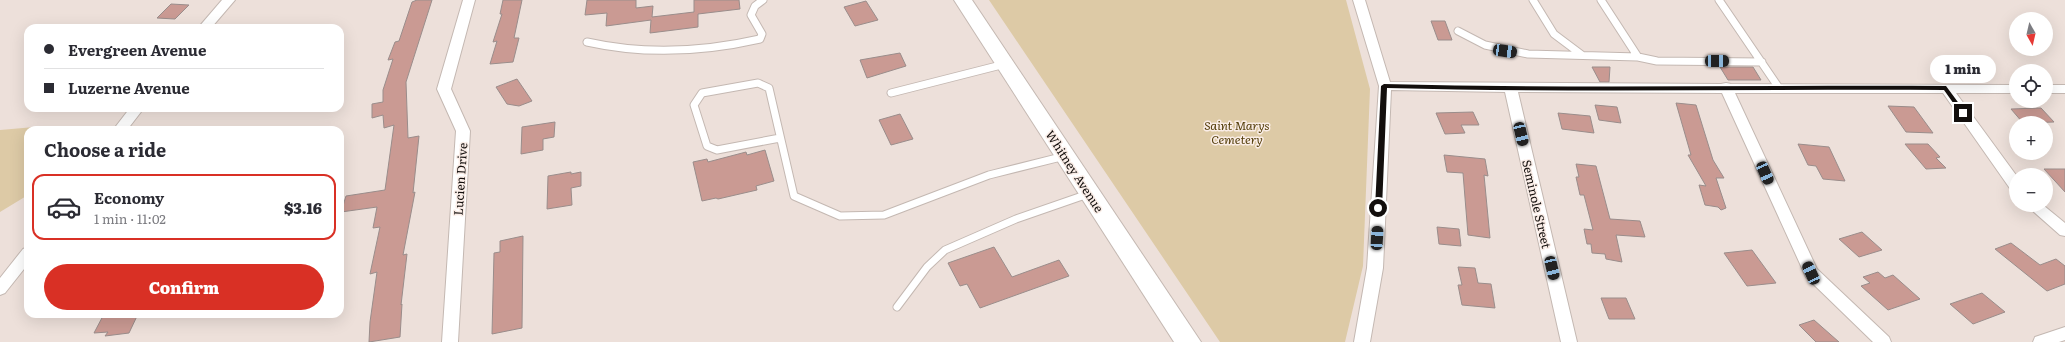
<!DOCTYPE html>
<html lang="en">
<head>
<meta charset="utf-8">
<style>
	body { margin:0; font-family:Literata,serif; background:#f2f2f3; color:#2b2b33; height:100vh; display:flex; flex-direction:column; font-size:15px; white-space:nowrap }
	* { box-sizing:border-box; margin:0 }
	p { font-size:13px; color:#7c7c81 }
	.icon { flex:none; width:22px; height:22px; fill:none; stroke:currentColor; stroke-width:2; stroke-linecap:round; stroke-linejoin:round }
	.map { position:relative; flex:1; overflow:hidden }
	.side { position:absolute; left:24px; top:126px; width:320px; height:192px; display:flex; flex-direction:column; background:#fff; border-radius:12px; box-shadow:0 4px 16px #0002 }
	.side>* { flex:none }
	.top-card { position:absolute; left:24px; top:24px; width:320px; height:88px; border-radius:12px; box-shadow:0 4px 16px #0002; display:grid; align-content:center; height:88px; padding:0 20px; background:#fff }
	.needle { width:26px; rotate:172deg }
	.tools { position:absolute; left:2009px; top:12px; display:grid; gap:8px }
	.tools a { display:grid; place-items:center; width:44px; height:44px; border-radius:50%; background:#fff; box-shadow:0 4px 16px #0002; font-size:20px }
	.end { position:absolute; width:18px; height:18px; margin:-9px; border:5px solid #130f0d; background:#fff; box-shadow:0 0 0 2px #fff }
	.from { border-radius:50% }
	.bubble { position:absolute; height:28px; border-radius:14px; background:#fff; box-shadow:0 4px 16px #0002; font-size:13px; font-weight:800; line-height:28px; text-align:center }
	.car { position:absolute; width:12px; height:24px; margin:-12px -6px; border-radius:5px; box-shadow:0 0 3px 1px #0007; background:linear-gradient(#222 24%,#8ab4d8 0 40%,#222 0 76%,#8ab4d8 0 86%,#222 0) }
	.top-card b { display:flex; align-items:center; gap:14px; height:38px; font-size:15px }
	.top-card b+b { border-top:1px solid #e1e1e2 }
	.top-card i { width:10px; height:10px; background:#2b2b33 }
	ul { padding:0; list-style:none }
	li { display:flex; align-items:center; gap:12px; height:66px; margin:0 8px 6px; padding:0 12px; border:2px solid transparent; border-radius:12px }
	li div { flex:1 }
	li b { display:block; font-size:15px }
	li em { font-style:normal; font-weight:800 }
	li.current { border-color:#d93025 }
	li>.icon { width:36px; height:36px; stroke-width:1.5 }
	h2 { padding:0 20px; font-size:18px; line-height:48px }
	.primary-button { display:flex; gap:8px; margin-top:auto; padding:8px 20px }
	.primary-button a { flex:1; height:46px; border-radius:24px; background:#d93025; color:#fff; font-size:16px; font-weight:800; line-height:46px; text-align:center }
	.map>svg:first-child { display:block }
	.green { fill:#ddcaa6 }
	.building { fill:#ca9a93; stroke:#9a8d8b }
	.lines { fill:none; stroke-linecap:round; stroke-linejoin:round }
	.service-casing { stroke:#c4b8b2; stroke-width:9 }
	.minor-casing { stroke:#c4b8b2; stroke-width:2 }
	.trunk-casing { stroke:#c4b8b2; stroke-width:2 }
	.service { stroke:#fff; stroke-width:7 }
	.minor { fill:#fff; fill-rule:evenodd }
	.trunk { fill:#fff; fill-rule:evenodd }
	.route { fill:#130f0d }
	.labels { text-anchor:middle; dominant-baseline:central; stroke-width:3; stroke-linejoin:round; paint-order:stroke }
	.park-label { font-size:12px; font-style:italic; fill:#533d09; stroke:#faede7 }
	.street-label { font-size:12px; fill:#130f0d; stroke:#faede7 }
</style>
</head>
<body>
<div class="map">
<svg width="2065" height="342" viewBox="0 0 2065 342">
	<rect width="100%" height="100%" fill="#ede0da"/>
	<path class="green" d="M989,0h357l24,89 -7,177 -18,76h-125z
		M46,126l10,4h-28v65l-28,17v-82z"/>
	<path class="building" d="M417,0h15l-26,82 2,56 11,-2 -6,57 2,-1 -12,63 4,-1 -6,51 1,-1 -2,33 -31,5 1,-20 7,-50 -7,2 10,-47 -7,1 4,-21 -36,5 5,-16 39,-6 9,-65 -10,3 -1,-13 -11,3v-14l11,-2v-12l10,-31 -5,1 7,-18 4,-1 13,-39z
		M503,0h19l-8,38h5l-6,24 -23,2 7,-23 -4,1 9,-28h-2z
		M587,0h49v8l17,-2 -1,11 42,-5v-12h45l1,9 -42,5v13l-48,6 1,-13 -45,6 1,-13 -22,2z
		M866,1l12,19 -23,6 -11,-19z
		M171,4l18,1 -14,14 -18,-1z
		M1431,21h14l7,19h-14z
		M900,53l6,13 -39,12 -7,-18z
		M1592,67h18l-1,15h-9z
		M1720,67h33l8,13h-33z
		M517,79l15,22 -13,5 -12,-2 -11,-17z
		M1676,103l20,2 17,55 11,18h-8l10,30 -5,2 -3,-3 -13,-2 -6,-20 7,1 -18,-31h3z
		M1595,105l22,2 4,16 -22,-3z
		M1888,106l26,1 19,26 -27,-1z
		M2041,108l13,14 -31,1 -12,-14z
		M1473,112l6,13h-18l4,8 -20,1 -9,-21z
		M1558,113l32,3 4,17 -32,-4z
		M900,114l13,25 -22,6 -12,-25z
		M555,122l-1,15 -11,2v11l-22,4 1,-27z
		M1798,144l31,3 16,34 -22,-2 -7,-13 -8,-1z
		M1905,144h23l12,13 -4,1 10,10 -20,1z
		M765,150l9,31 -18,5 1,4 -39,9 -2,-1 -14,3 -9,-39 14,-3 1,3 38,-10 1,3z
		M1444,155l41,4 3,17 -4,-1 6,63 -22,-3 -5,-62 -16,-1z
		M1576,164l20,2 14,53 30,2 5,16 -29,-2 6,27 -16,-3 -1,-5 -13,-1 -1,-9h-4l-3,-15 9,1 -9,-35h-4l-4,-18h3z
		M2044,169h21v23z
		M571,172v2l10,-2v14l-10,2 1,17 -25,4 1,-33z
		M1437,227l22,2 2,17 -22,-2z
		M1862,232l20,18 -23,7 -20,-18z
		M523,236l-1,92 -30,6 2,-81 6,-1v-11z
		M2011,243l29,22 16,-6 9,7v18l-18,7 -52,-42z
		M994,247l18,30 47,-17 10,16 -89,32 -13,-24 -7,2 -12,-23z
		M1752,250l24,33 -29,3 -23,-33z
		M1458,267l17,1 3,15 13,1 4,24 -33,-3 -4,-20h4z
		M1878,272l7,6 8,-3 27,24 -32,11 -27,-24 9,-3 -7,-6z
		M1982,293l23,19 -32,12 -23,-20z
		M1601,298h25l9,21h-26z
		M104,314h34l-9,19 -24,3 3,-4 -14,1z
		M1814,320l25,22h-23l-17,-17z"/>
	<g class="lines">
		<g class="service-casing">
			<path id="service" d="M1533,0l21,34 28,21
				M1601,0l37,57 19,4 105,1
				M1719,0l60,88
				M1458,31l27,14 43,9 110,3
				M587,42c58,13 116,10 173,-3l2,-5 -11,-19 4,-9 8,-6
				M891,93l114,-29
				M780,138l-63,12 -10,-4 -13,-41 8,-12 56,-10 11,5 25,108 46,20 44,-1 105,-40 76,-19
				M897,307l30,-40 18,-17 71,-31 72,-25"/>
		</g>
		<g class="minor-casing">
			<path id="minor" d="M222,0h13l-24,28h-13z
				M463,0h12l-24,89 19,42 -12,211h-16l14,-211 -19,-42z
				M1353,0h12l25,82 331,2 5,-1 5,1 285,1v8h-60l60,82v16l-5,-1 -68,-97h-208l82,176 72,68 2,5h-18l-67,-65 -84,-184 -204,-1 59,250h-16l-56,-250 -114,-2 -8,178 -13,74h-16l13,-74 12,-182z
				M2046,85h19v8h-19z
				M130,108h14l-17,22h-14z
				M2026,205h17l22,18v13l-5,-1z
				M28,247v17l-23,29 -5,2v-17l23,-29z
				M2065,327v13l-6,2h-26l2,-5z"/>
		</g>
		<g class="trunk-casing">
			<path id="trunk" d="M954,0h18l229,342h-27z"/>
		</g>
		<use href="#service" class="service"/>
		<use href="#minor" class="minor"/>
		<use href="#trunk" class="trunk"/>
	</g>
	<path class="route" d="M1384,84c187,5 374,1 562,2l20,27 -5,1 -17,-24c-186,-1 -371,3 -557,-2l-5,120 -4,2 -3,-2 6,-122z"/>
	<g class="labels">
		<g class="park-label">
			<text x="1237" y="125">Saint Marys<tspan x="1237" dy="14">Cemetery</tspan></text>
		</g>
		<g class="street-label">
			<text transform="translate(1075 171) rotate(57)">Whitney Avenue</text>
			<text transform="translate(460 179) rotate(-86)">Lucien Drive</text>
			<text transform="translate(1537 204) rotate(77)">Seminole Street</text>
		</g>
	</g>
</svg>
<div class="tools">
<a><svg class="needle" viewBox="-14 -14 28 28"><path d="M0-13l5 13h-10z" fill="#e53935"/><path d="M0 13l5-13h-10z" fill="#7c7c81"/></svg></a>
<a><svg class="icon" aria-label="locate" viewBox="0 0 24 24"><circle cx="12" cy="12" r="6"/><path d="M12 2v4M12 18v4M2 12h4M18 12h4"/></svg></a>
<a>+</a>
<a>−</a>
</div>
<i class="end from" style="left:1378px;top:208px"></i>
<i class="end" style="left:1963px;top:113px"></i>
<div class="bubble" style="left:1930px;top:55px;width:66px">1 min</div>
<i class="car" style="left:1505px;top:51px;rotate:98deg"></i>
<i class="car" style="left:1717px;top:61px;rotate:90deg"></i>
<i class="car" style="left:1521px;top:134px;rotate:167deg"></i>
<i class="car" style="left:1765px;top:173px;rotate:156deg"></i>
<i class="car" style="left:1377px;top:238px;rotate:3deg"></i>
<i class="car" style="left:1552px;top:268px;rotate:167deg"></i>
<i class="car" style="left:1811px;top:273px;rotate:335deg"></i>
<div class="top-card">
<b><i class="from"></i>Evergreen Avenue</b>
<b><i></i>Luzerne Avenue</b>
</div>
<section class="side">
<h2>Choose a ride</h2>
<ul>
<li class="current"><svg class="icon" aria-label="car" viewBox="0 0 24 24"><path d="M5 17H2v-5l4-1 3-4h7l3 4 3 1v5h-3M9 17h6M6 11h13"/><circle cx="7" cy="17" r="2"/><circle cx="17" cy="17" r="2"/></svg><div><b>Economy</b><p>1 min · 11:02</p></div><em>$3.16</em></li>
</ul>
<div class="primary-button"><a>Confirm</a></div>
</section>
</div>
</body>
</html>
